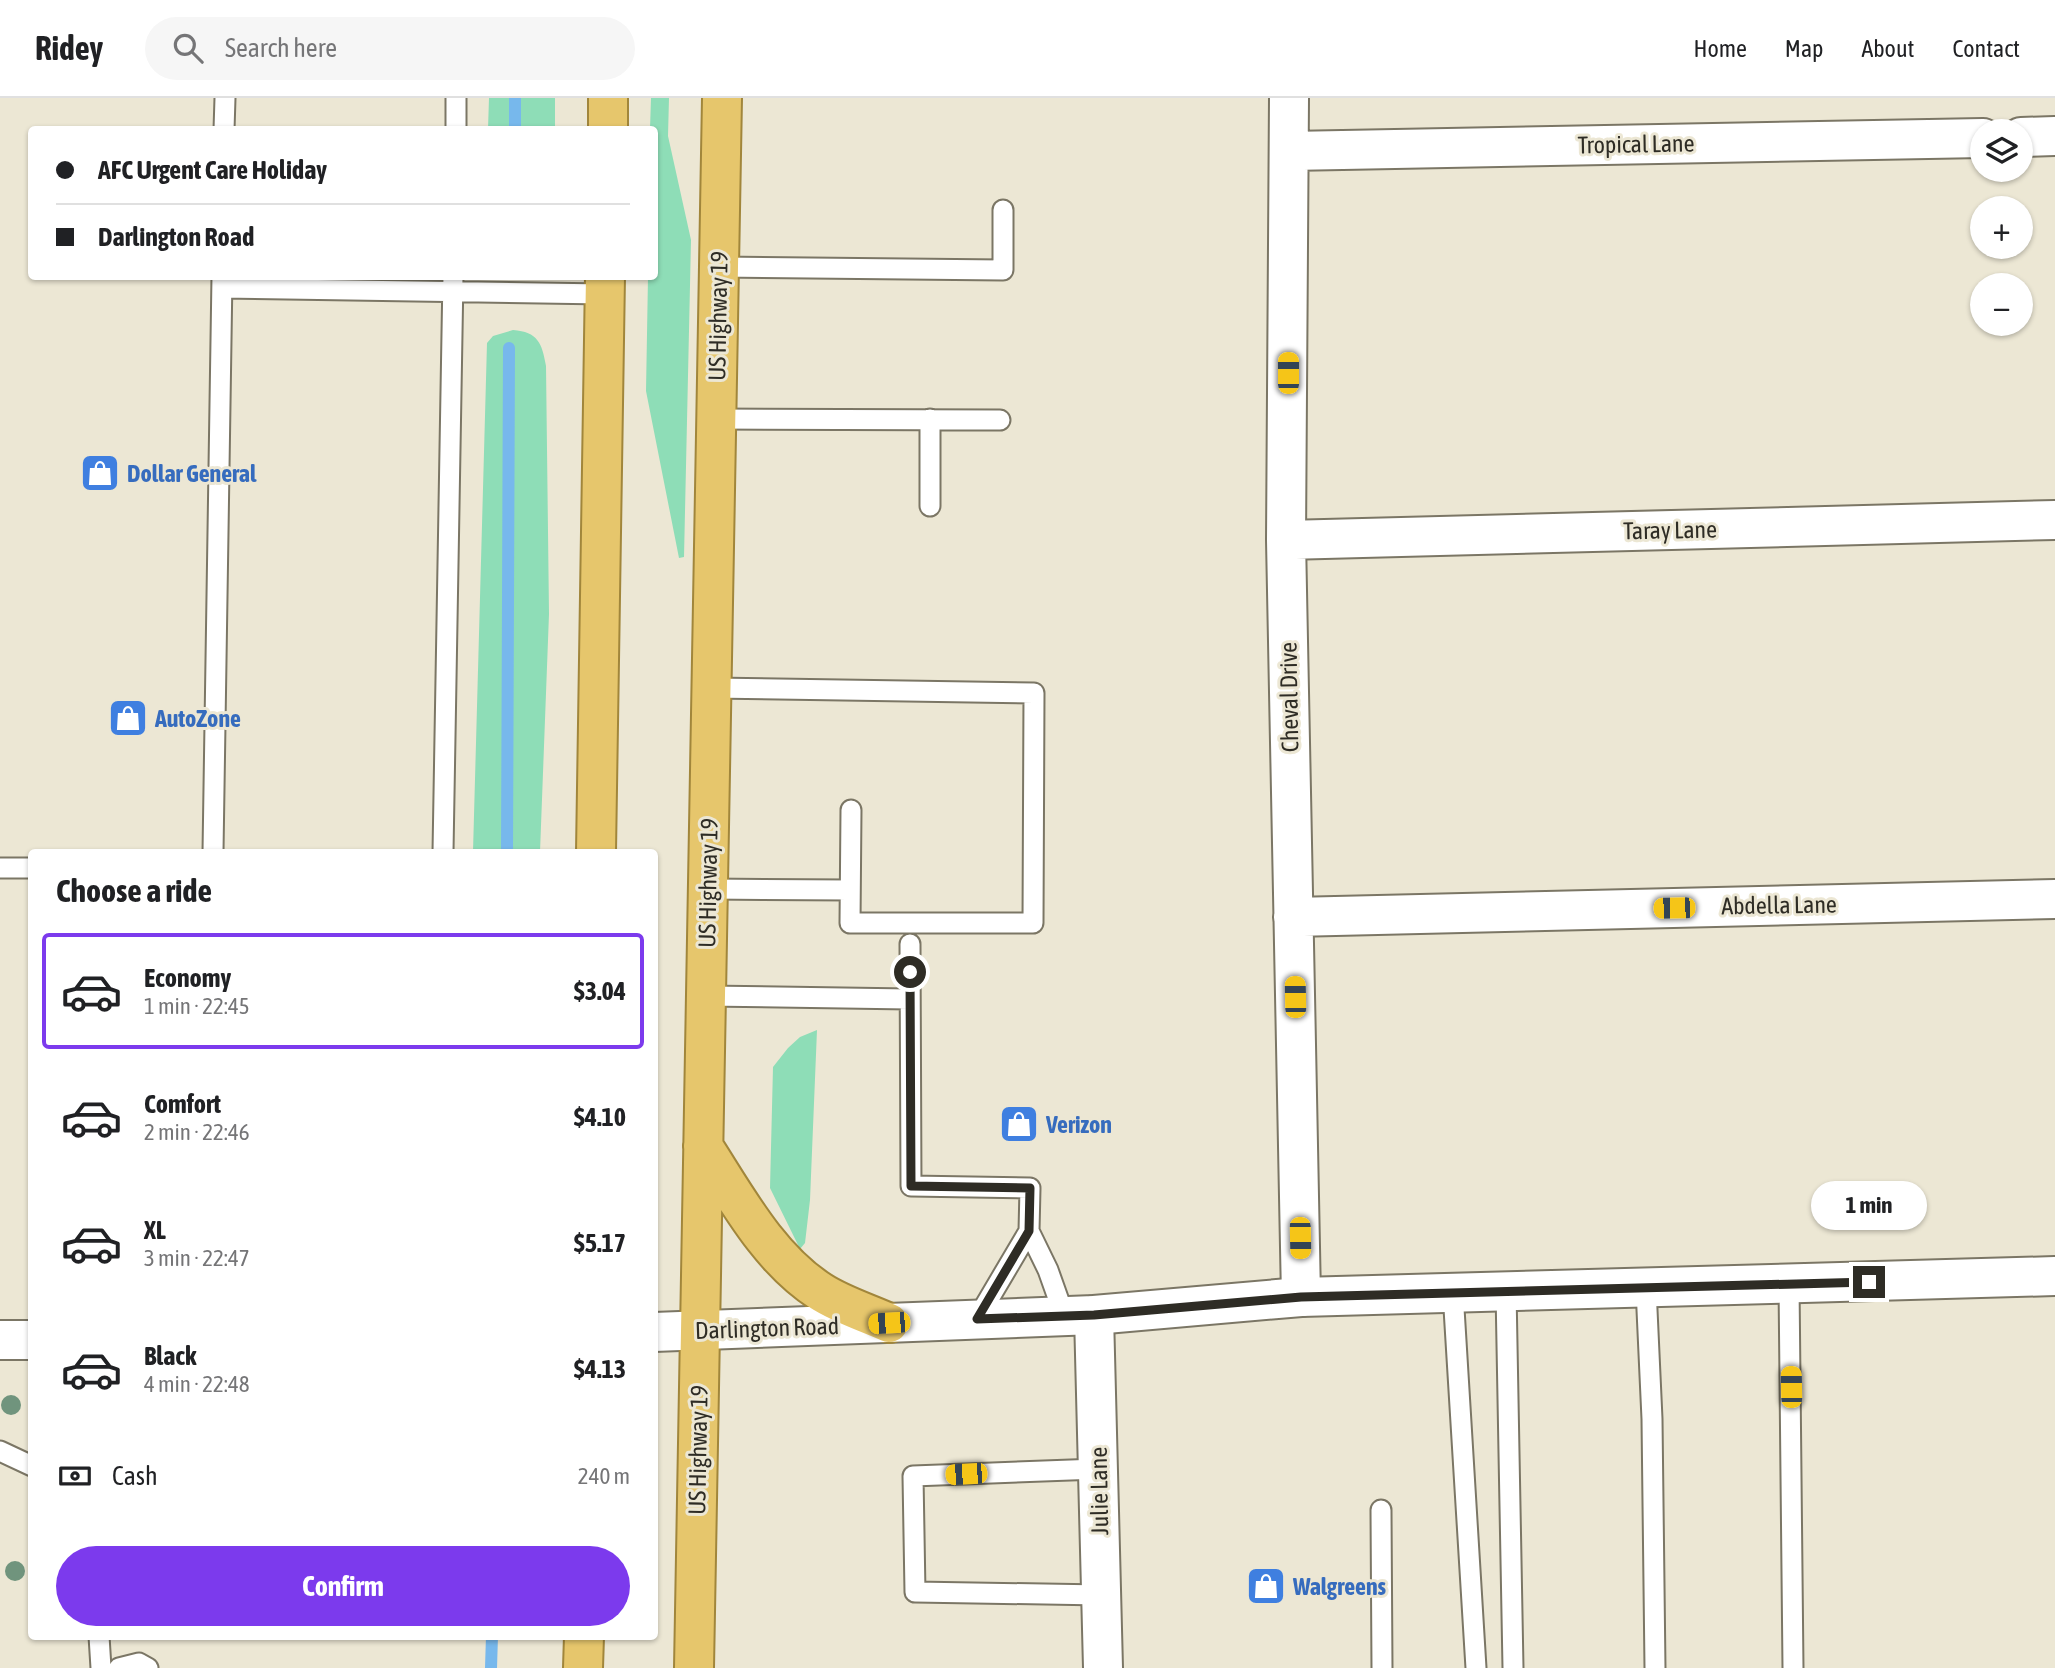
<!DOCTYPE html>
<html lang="en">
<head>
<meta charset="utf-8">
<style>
	body { margin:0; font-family:"Asap Condensed",sans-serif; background:#f6f6f6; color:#202124; height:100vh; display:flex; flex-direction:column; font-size:26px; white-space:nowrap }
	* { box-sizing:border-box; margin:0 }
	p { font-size:23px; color:#757577 }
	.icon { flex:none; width:38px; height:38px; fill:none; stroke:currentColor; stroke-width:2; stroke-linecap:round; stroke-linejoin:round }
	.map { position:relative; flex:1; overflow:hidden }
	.panel { position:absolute; left:28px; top:751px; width:630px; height:791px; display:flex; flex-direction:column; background:#fff; border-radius:7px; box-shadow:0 2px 5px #0004 }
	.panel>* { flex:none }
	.top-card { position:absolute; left:28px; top:28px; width:630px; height:154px; border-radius:7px; box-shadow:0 2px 5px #0004; display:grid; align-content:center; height:154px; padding:0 28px; background:#fff }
	.controls { position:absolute; left:1970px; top:21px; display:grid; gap:14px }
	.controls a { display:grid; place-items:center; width:63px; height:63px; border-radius:50%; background:#fff; box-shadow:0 2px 5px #0004; font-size:35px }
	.end { position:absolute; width:32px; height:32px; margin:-16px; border:9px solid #2e2c25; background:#fff; box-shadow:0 0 0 4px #fff }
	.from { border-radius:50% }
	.bubble { position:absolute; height:49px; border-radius:24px; background:#fff; box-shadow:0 2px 5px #0004; font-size:23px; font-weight:700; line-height:49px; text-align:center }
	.car { position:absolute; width:21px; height:42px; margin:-21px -10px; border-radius:9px; box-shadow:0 0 5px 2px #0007; background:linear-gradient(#f5c518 24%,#345 0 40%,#f5c518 0 76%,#345 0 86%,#f5c518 0) }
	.top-card b { display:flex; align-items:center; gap:24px; height:66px; font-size:26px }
	.top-card b+b { border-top:2px solid #e0e0e0 }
	.top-card i { width:18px; height:18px; background:#202124 }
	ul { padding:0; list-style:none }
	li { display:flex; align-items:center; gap:21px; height:116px; margin:0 14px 10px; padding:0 14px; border:4px solid transparent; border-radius:7px }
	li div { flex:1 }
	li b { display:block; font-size:26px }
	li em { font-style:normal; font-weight:700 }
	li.selected { border-color:#7c3aed }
	li>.icon { width:63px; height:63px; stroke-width:1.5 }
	h2 { padding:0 28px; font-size:32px; line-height:84px }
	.pay { display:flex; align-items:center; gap:18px; height:77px; padding:0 28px; font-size:26px }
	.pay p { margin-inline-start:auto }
	.action { display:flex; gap:14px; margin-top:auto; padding:14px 28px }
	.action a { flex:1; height:80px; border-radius:42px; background:#7c3aed; color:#fff; font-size:28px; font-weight:700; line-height:80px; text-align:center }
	header { display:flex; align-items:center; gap:42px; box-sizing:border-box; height:98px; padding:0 35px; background:#fff; border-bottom:2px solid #e0e0e0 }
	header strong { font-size:33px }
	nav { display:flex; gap:38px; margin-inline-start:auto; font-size:24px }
	.search { width:490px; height:63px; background:#f6f6f6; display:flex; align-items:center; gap:18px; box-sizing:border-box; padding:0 24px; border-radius:38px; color:#757577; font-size:26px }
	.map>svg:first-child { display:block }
	.green { fill:#8eddb7 }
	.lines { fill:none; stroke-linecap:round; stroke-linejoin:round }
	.stream { stroke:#77b8ec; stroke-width:12 }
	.service-casing { stroke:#7b7665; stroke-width:23 }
	.minor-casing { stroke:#7b7665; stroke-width:42 }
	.tertiary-casing { stroke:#7b7665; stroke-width:42 }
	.trunk-casing { stroke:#a1863b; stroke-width:42 }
	.service { stroke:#fff; stroke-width:19 }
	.minor { stroke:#fff; stroke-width:38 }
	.tertiary { stroke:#fff; stroke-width:38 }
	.trunk { stroke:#e6c66c; stroke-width:38 }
	.tree { fill:#70947d }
	.route { stroke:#2e2c25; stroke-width:9 }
	.labels { text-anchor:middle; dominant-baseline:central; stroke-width:6; stroke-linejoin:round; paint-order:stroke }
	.street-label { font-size:24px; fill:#2e2c25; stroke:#ece7d4 }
	.shop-label { font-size:24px; font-weight:bold; fill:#366cbe; stroke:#ece7d4; text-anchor:start }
</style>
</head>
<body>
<header>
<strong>Ridey</strong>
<div class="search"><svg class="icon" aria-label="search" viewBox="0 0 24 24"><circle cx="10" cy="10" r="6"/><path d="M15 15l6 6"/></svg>Search here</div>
<nav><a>Home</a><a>Map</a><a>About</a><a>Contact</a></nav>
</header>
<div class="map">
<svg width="2055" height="1570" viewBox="0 0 2055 1570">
	<rect width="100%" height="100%" fill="#ece7d4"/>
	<path class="green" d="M489,0h66v31h-67z
		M651,0h18l-1,38 23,104 -7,317 -5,1 -33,-167 2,-114 6,-1v-146l-4,-1z
		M513,232c25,2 29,13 33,36l3,248 -9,238h-67l14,-509 6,-7z
		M817,932l-7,170 -5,43 -5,6 -30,-61 3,-121 15,-19 12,-11z"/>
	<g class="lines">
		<path class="stream" d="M515,32v-32
			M507,754l2,-504
			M491,1570l1,-32"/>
		<g class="service-casing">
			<path id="service" d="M224,32l1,-32
				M456,32v-32
				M719,169l284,3v-60
				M222,190l383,6
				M716,321l284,1
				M930,321v87
				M712,590l322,5 -1,230h-183l1,-113
				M213,754l9,-576
				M443,754l10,-576
				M0,770h32
				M709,791l141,1
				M910,846l1,242 119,2 -1,43 19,39 16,45
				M706,898l203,3
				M1789,1186l4,384
				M1646,1190l6,131 3,249
				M1506,1193l7,377
				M1453,1194l23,376
				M977,1221l52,-88
				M0,1353l32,15
				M1098,1371l-185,7 2,116 187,3
				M1381,1412l1,158
				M99,1538l2,32
				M119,1570l20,-5 9,5"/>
		</g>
		<g class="minor-casing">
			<path id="minor" d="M1289,0l-3,442 15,757
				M2021,39l34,-1
				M1290,53l693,-13
				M1286,442l769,-20
				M1293,819l762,-18
				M1094,1217l9,353"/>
		</g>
		<g class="tertiary-casing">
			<path id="tertiary" d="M654,1234l440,-17 207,-18 754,-21
				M0,1242h32"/>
		</g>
		<g class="trunk-casing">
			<path id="trunk" d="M608,32v-32
				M596,754l9,-576
				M703,1048c33,51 65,112 118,146 20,13 46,21 68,31
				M583,1570l1,-32
				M694,1570l28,-1570"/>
		</g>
		<use href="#service" class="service"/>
		<use href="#minor" class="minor"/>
		<use href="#tertiary" class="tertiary"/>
		<use href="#trunk" class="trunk"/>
	</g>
	<g class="tree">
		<circle cx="11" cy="1307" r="10"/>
		<circle cx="15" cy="1473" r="10"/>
	</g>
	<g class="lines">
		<path class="route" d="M910,874l1,214 119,2 -1,43 -52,88 117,-4 207,-18 568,-15"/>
	</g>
	<defs>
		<g id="shop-square" transform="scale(2.0125)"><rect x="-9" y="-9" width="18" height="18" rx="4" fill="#3f7fe0" stroke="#ece7d4"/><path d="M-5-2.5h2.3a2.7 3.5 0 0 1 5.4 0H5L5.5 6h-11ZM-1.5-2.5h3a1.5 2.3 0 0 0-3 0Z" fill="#fff"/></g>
	</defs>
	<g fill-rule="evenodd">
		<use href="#shop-square" x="100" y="375"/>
		<use href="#shop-square" x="128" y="620"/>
		<use href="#shop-square" x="1019" y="1026"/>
		<use href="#shop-square" x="1266" y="1488"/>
	</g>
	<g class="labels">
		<g class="street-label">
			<text transform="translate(1636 46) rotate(-1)">Tropical Lane</text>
			<text transform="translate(718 218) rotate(-89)">US Highway 19</text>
			<text transform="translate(1670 432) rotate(-1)">Taray Lane</text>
			<text transform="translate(1289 599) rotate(-91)">Cheval Drive</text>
			<text transform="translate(708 785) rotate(-89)">US Highway 19</text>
			<text transform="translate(1779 807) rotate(-1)">Abdella Lane</text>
			<text transform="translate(767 1230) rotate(-2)">Darlington Road</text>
			<text transform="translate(698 1352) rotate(-89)">US Highway 19</text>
			<text transform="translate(1099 1393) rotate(-91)">Julie Lane</text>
		</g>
		<g class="shop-label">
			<text x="127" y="375">Dollar General</text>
			<text x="155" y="620">AutoZone</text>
			<text x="1046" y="1026">Verizon</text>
			<text x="1293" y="1488">Walgreens</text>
		</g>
	</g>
</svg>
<div class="controls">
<a><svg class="icon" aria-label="layers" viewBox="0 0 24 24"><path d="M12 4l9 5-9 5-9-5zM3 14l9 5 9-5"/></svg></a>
<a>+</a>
<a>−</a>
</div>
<i class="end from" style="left:910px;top:874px"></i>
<i class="end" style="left:1869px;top:1184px"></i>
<div class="bubble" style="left:1811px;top:1083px;width:116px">1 min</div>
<i class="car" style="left:1288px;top:275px;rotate:0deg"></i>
<i class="car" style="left:1674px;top:810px;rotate:269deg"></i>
<i class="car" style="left:1295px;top:899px;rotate:359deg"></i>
<i class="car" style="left:1300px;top:1140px;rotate:179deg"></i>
<i class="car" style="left:889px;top:1225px;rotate:267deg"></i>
<i class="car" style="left:1791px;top:1289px;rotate:359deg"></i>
<i class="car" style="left:966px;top:1376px;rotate:267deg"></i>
<div class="top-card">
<b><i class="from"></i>AFC Urgent Care Holiday</b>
<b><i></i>Darlington Road</b>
</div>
<section class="panel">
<h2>Choose a ride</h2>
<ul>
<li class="selected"><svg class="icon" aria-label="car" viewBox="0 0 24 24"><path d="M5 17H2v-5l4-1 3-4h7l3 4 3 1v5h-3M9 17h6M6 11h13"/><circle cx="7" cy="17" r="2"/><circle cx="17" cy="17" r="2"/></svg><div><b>Economy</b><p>1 min · 22:45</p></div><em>$3.04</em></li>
<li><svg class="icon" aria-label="car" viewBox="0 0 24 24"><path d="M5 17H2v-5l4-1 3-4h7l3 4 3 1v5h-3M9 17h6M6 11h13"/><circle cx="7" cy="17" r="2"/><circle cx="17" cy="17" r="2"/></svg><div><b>Comfort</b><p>2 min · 22:46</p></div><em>$4.10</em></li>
<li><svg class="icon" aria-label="car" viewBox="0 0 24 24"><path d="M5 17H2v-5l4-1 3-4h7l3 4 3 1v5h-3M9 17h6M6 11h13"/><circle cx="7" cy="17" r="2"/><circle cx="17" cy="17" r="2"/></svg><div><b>XL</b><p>3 min · 22:47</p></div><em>$5.17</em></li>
<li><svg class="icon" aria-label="car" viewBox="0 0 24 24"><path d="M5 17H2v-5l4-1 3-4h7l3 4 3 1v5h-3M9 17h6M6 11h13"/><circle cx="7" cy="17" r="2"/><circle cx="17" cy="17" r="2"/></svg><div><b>Black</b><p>4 min · 22:48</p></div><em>$4.13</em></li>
</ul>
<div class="pay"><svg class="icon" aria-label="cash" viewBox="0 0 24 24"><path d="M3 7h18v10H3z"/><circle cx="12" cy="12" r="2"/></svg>Cash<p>240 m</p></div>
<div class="action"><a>Confirm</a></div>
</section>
</div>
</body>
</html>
